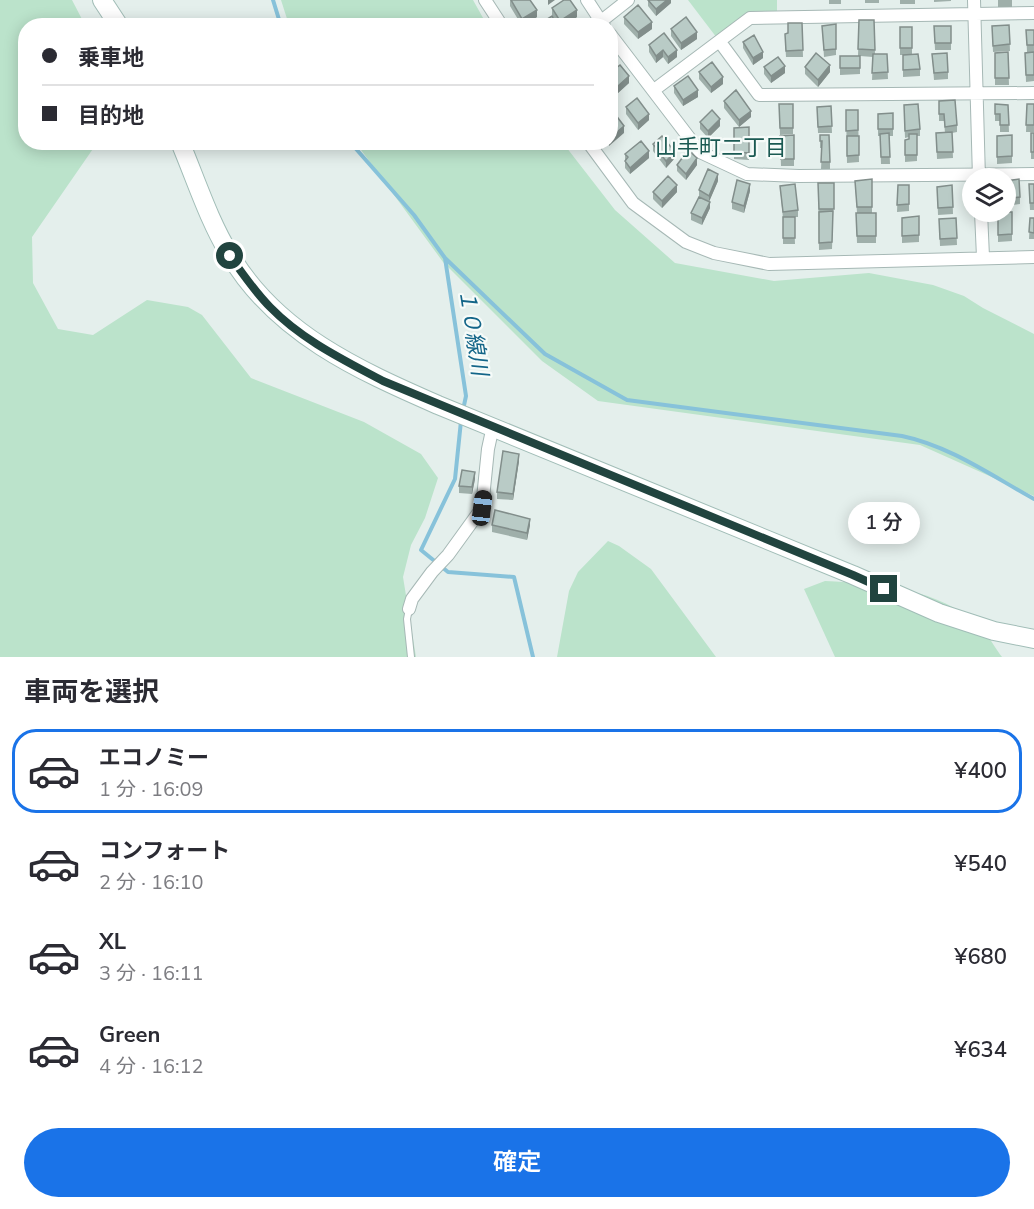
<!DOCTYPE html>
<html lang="ja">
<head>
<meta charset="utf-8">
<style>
	body { margin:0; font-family:"Nunito Sans","Noto Sans JP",sans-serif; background:#f2f2f3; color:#2b2b33; height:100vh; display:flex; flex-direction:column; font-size:22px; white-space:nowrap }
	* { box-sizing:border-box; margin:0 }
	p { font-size:20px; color:#7c7c81 }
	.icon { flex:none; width:33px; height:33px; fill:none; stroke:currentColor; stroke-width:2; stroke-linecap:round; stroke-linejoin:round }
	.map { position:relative; height:657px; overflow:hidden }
	.sheet { display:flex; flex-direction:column; background:#fff; flex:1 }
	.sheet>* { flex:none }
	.top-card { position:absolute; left:18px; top:18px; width:600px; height:132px; border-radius:24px; box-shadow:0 3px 15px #0003; display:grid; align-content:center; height:132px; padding:0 24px; background:#fff }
	.buttons { position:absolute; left:962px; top:168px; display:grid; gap:12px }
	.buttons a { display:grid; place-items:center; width:54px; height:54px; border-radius:50%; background:#fff; box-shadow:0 3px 15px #0003; font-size:30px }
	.end { position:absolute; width:27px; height:27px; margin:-14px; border:8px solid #21443f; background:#fff; box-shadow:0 0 0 3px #fff }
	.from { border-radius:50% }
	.bubble { position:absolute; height:42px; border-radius:21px; background:#fff; box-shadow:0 3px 15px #0003; font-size:20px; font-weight:600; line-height:42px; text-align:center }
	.car { position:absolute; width:18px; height:36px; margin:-18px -9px; border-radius:8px; box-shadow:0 0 4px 2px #0007; background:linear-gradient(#222 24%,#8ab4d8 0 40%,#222 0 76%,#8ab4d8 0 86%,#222 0) }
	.top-card b { display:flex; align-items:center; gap:21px; height:57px; font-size:22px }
	.top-card b+b { border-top:2px solid #e1e1e2 }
	.top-card i { width:15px; height:15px; background:#2b2b33 }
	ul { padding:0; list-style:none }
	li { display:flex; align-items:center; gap:18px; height:84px; margin:0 12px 9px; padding:0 12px; border:3px solid transparent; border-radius:24px }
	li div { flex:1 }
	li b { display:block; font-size:22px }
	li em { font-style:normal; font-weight:600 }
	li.on { border-color:#1a73e8 }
	li>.icon { width:54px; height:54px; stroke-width:1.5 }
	h2 { padding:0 24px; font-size:27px; line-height:72px }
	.primary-button { display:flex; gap:12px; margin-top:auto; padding:12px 24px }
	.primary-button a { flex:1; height:69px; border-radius:36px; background:#1a73e8; color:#fff; font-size:24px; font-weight:600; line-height:69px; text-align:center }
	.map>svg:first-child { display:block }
	.green { fill:#bbe3cb }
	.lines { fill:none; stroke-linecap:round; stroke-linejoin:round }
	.stream { stroke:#87c2da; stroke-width:4 }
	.lane-casing { stroke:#a6b8b5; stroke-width:8 }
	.street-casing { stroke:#a6b8b5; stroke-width:14 }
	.secondary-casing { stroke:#a1bdb7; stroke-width:20 }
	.lane { stroke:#fff; stroke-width:6 }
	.street { stroke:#fff; stroke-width:12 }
	.secondary { stroke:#fff; stroke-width:18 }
	.wall { fill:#9fafaa }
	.shaded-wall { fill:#828e8b }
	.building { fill:#b9cbc6; stroke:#828e8b; stroke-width:1.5 }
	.route { stroke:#21443f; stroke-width:8 }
	.labels { text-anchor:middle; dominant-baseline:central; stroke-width:4.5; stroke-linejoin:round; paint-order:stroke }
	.neighbourhood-label { font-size:22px; fill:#1a5952; stroke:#f6fbf9 }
	.water-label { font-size:22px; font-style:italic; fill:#136588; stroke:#f6fbf9 }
</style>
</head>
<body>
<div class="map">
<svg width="1034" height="657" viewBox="0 0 1034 657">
	<rect width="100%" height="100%" fill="#e4efec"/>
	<path class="green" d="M0,0h72l13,25 -59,1v116l71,1 -65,94 1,46 25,46 35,6 54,-35 41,7 14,8 49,63 113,44 57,32 17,24 -13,40 -14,27 -8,32 13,80h-416z
		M281,0h192l14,25h-198z
		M688,0h89v16l-27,2 -30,24z
		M356,143h207l52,67 60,53 99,18 95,-8 64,12 31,11 19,12 51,26v162l-114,-51 -322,-44 -56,-40 -99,-99z
		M608,541l11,5 32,23 65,88h-159l12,-66 9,-19z
		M825,581c55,3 114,7 155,46 9,9 15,21 22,30h-167l-31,-68z"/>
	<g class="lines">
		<path class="stream" d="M273,0l8,26
			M350,142l64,73 31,43 21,138 -3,14
			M445,258l100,96 82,46 275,36c48,10 90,40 132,63
			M461,421l-6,58 -34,71 27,22 66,5 19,80"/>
		<g class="lane-casing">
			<path id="lane" d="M409,609l-2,10 4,38"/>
		</g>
		<g class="street-casing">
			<path id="street" d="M485,0l17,26
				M587,0l17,26
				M974,0l5,178
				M595,26l33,-26
				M610,34l90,118 47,22 52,2 235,-2
				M720,42l39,53 275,-2
				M654,90l96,-72 284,-5
				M588,142l45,61 53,39 28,11 55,11 265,-7
				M981,212l2,45
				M409,609l3,-10 20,-27 16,-17 34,-47 6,-59 5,-23"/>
		</g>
		<g class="secondary-casing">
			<path id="secondary" d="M102,0l17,26
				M180,142c16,38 29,79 50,113 46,78 128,115 208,150l415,170 86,38 55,18 40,8"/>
		</g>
		<use href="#lane" class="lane"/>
		<use href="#street" class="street"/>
		<use href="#secondary" class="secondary"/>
	</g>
	<path class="wall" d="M510,0h20l7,17 -15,9 -12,-20z
		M648,0h23v3l-15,13 -8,-10z
		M829,0h12v4h-12z
		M865,0h14v3h-14z
		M900,0h15v4h-15z
		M934,0h17v1l-17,1z
		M998,0h14v7h-14z
		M552,8l25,9 -13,9h-5l-7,-11z
		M624,17l28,12 -14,10 -14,-15z
		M859,20h15l1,34h12l1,25 -16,1 1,-23 -13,-1v18l-20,1v-19h18z
		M802,23l1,34h-17l-1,-17 3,-7z
		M836,24v31l-12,2 -2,-31z
		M1009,25l1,26 -17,1 -1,-26z
		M934,26h17v24h-16z
		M912,27v27l8,15v7l-17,1v-22h-3v-7z
		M671,29l26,10 -16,11 -10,-14z
		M1026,30h8v22h-7z
		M743,42l20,16 -10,7 -10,-17z
		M649,45l28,12 -9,7 -5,-7 -7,6 -7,-11z
		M1008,52l1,33h-14v-32z
		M1034,52v29l-8,1 -1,-29z
		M932,54l16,18v7l-14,1z
		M764,67l21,6 -14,10 -7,-9z
		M805,67l25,5 -12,15 -13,-13z
		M699,72l24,12 -12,9 -12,-14z
		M610,73l19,10 -11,10 -8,-9z
		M674,86l24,11 -15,9 -9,-13z
		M724,101l27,16 -12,10 -15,-19z
		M939,101l18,24v7l-5,1 1,25 -16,1 -1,-26h9l-1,-12h-5z
		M779,104h14v30l-13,1z
		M995,104l13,1 1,27h-9v-11h-5z
		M1027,104h7v28h-8z
		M831,106l1,27h-14l-1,-26z
		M626,107l23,13 -11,10 -12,-16z
		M846,110h12l1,52 -12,1z
		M904,112l16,17v7h-3v25l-12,1v-22l4,-1v-2l-4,1z
		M893,113v23h-4l1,28h-9l-1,-28h-2v-22z
		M700,122l20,4 -12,12 -8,-9z
		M749,127v33l-15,-1v-31z
		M1031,133h3v26h-3z
		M794,135v31h-13l-1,-30z
		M820,135l10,27v7h-9l1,-21h-2z
		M1012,135v28l-15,1v-28z
		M653,144l22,14 -9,10 -13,-17z
		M625,154l24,4 -19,16 -5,-6z
		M677,165h20l-11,15 -9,-9z
		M872,179v34h4v30h-19l-1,-30h1l-2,-32z
		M718,181l-9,20 1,7 -8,17 -11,-5v-7l8,-16v-7z
		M1005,181l15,16v7l-15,2z
		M818,183h16l-2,66 -13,1z
		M1034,184v26h-4l-1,-19z
		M898,185h11v26l-12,1z
		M952,185l1,29 -15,1 -1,-28z
		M780,186l18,24v7h-4l1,27h-12v-25z
		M750,191l-6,22 -12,-4v-7z
		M653,192h24l-15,16 -9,-9z
		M998,212h14v29l-14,1z
		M919,216v26l-17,1v-25z
		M956,218l1,27 -17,1 -1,-27z
		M1030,218h4v21h-5z
		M519,461l-6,39 -16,-1v-7z
		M475,479l-3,15 -13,-1v-7z
		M492,525h38l-3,15 -35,-8z"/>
	<path class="shaded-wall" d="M548,0h7l-7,5z
		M667,0h4v3l-15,13v-7z
		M537,10v7l-15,9v-7z
		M577,10v7l-13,9h-4v-5z
		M652,22v7l-14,10v-7z
		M697,32v7l-16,11v-7z
		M663,50v7l-7,6v-7z
		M677,50v7l-9,7v-7z
		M763,52v6l-10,7v-7z
		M830,65v7l-12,15v-7z
		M785,66v7l-14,10v-7z
		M629,76v7l-11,10v-7z
		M723,77v7l-12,9v-6z
		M698,90v7l-15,9v-6z
		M751,111v6l-12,10v-7z
		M649,114v6l-11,10v-7z
		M720,119v7l-12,12v-7z
		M624,126v7l-15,13v-4h1v-4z
		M649,151v7l-19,16v-6z
		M675,152v6l-9,10v-7z
		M697,158v7l-11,15v-6z
		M718,174v7l-9,21v-6z
		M750,184v7l-6,22v-7z
		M677,185v7l-15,16v-7z
		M710,202v6l-8,17v-7z
		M519,454v7l-6,39v-6z
		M475,472v7l-3,15v-7z
		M530,519v6l-3,15v-7z"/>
	<path class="building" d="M511,0h19l7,10 -15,9z
		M564,0h6l7,10 -17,11 -8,-13z
		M648,0h19l-11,9z
		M638,5l14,17 -14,10 -14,-15z
		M552,16l6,10h-15l-2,-3z
		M686,17l11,15 -16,11 -10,-14z
		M859,20h15l1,30 -17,-1z
		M788,23h14l1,27 -17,1 -1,-17 3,-1z
		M836,24v25l-12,1 -2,-24z
		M1009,25l1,19 -17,2 -1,-20z
		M934,26h17v17h-16z
		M900,27h12v21h-12z
		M1026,30h8v15h-7z
		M664,33l13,17 -9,7 -5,-7 -7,6 -7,-11z
		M754,35l9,17 -10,6 -10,-16z
		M1008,52l1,26h-14v-25z
		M1034,52v23h-8l-1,-22z
		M816,53l14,12 -12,15 -13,-13z
		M947,53l1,19 -14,1 -2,-19z
		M873,54h14l1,18 -16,1z
		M918,54l2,15 -17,1v-15z
		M840,56h20v12h-20z
		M778,57l7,9 -14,10 -7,-9z
		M712,62l11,15 -12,10 -12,-15z
		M620,65l9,11 -11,10 -8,-8v-5z
		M688,76l10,14 -15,10 -9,-14z
		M736,90l15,21 -12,9 -15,-19z
		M637,98l12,16 -11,9 -12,-16z
		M955,100l2,25 -12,2 -1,-13h-5v-13z
		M779,104h14v24h-13z
		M918,104l2,25 -15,2 -1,-26z
		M995,104l13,1 1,20h-9v-11h-5z
		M1027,104h7v21h-8z
		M831,106l1,20 -14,1 -1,-20z
		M712,110l8,9 -12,12 -8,-9z
		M846,110h12v20l-12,1z
		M893,113v16h-15v-15z
		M615,114l9,12 -14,12v-20z
		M749,127v26l-15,-1v-24z
		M952,132l1,20h-16l-1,-19z
		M889,133l1,24h-9l-1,-23z
		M1031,133h3v19h-3z
		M909,134h8v21h-12v-15l4,-1z
		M794,135v24h-13l-1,-23z
		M820,135h9l1,27h-9l1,-21h-2z
		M1012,135v21l-15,1v-21z
		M662,136l13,16 -9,9 -13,-17z
		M847,136h12v19l-12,1z
		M641,141l8,10 -19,17 -5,-7 3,-4 -3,-3z
		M688,150l9,8 -11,16 -9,-9z
		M708,169l10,5 -9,22 -10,-6z
		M668,176l9,9 -15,16 -9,-9z
		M872,179v28h-15l-2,-26z
		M1019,179l1,18 -15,2v-18z
		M737,180l13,4 -6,22 -12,-4z
		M818,183h16v26h-15z
		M795,184l3,26 -15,2 -3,-26z
		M1029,184h5v19h-4z
		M898,185h11v19l-12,1z
		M952,185l1,22 -15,1 -1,-21z
		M699,197l11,5 -8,16 -11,-5z
		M833,211l-1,31 -13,1v-31z
		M998,212h14v22l-14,1z
		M856,213h20v23h-19z
		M919,216v19l-17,1v-18z
		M783,217h12v21h-12z
		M956,218l1,20 -17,1 -1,-20z
		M1030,218h4v15l-5,-1z
		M503,451l16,3 -6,40 -16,-2z
		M462,470l13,2 -3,15 -13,-1z
		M495,510l35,9 -3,14 -35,-8z"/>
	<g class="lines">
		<path class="route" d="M230,256c12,17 25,36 40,51 32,33 74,53 113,74l470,194 31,14"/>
	</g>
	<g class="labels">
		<g class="neighbourhood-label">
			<text x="721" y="148">山手町二丁目</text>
		</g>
		<g class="water-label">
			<text transform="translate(473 332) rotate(81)">１０線川</text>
		</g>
	</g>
</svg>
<div class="buttons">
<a><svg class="icon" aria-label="layers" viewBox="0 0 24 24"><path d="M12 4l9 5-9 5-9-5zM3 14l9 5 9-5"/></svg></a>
</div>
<i class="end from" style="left:230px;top:256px"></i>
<i class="end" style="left:884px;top:589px"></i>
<div class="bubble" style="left:848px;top:502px;width:72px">1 分</div>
<i class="car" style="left:482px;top:508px;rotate:7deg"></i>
<div class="top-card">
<b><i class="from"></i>乗車地</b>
<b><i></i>目的地</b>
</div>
</div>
<section class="sheet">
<h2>車両を選択</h2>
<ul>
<li class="on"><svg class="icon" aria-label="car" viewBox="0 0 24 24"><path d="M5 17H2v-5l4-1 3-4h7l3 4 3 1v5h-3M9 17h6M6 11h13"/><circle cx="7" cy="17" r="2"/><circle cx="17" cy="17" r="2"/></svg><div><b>エコノミー</b><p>1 分 · 16:09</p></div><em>¥400</em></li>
<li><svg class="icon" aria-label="car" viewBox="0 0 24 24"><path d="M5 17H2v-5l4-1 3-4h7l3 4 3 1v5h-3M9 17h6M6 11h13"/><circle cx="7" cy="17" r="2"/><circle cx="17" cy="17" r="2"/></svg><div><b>コンフォート</b><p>2 分 · 16:10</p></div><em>¥540</em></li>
<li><svg class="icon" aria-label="car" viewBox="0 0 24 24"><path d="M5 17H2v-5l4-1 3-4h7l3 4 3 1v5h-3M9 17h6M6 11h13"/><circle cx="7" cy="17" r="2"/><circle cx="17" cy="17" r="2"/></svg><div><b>XL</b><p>3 分 · 16:11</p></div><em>¥680</em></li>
<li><svg class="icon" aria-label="car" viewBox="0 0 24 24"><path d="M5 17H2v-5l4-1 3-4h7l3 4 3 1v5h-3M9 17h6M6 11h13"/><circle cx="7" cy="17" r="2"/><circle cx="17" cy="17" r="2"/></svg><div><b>Green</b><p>4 分 · 16:12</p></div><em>¥634</em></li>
</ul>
<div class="primary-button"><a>確定</a></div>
</section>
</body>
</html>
